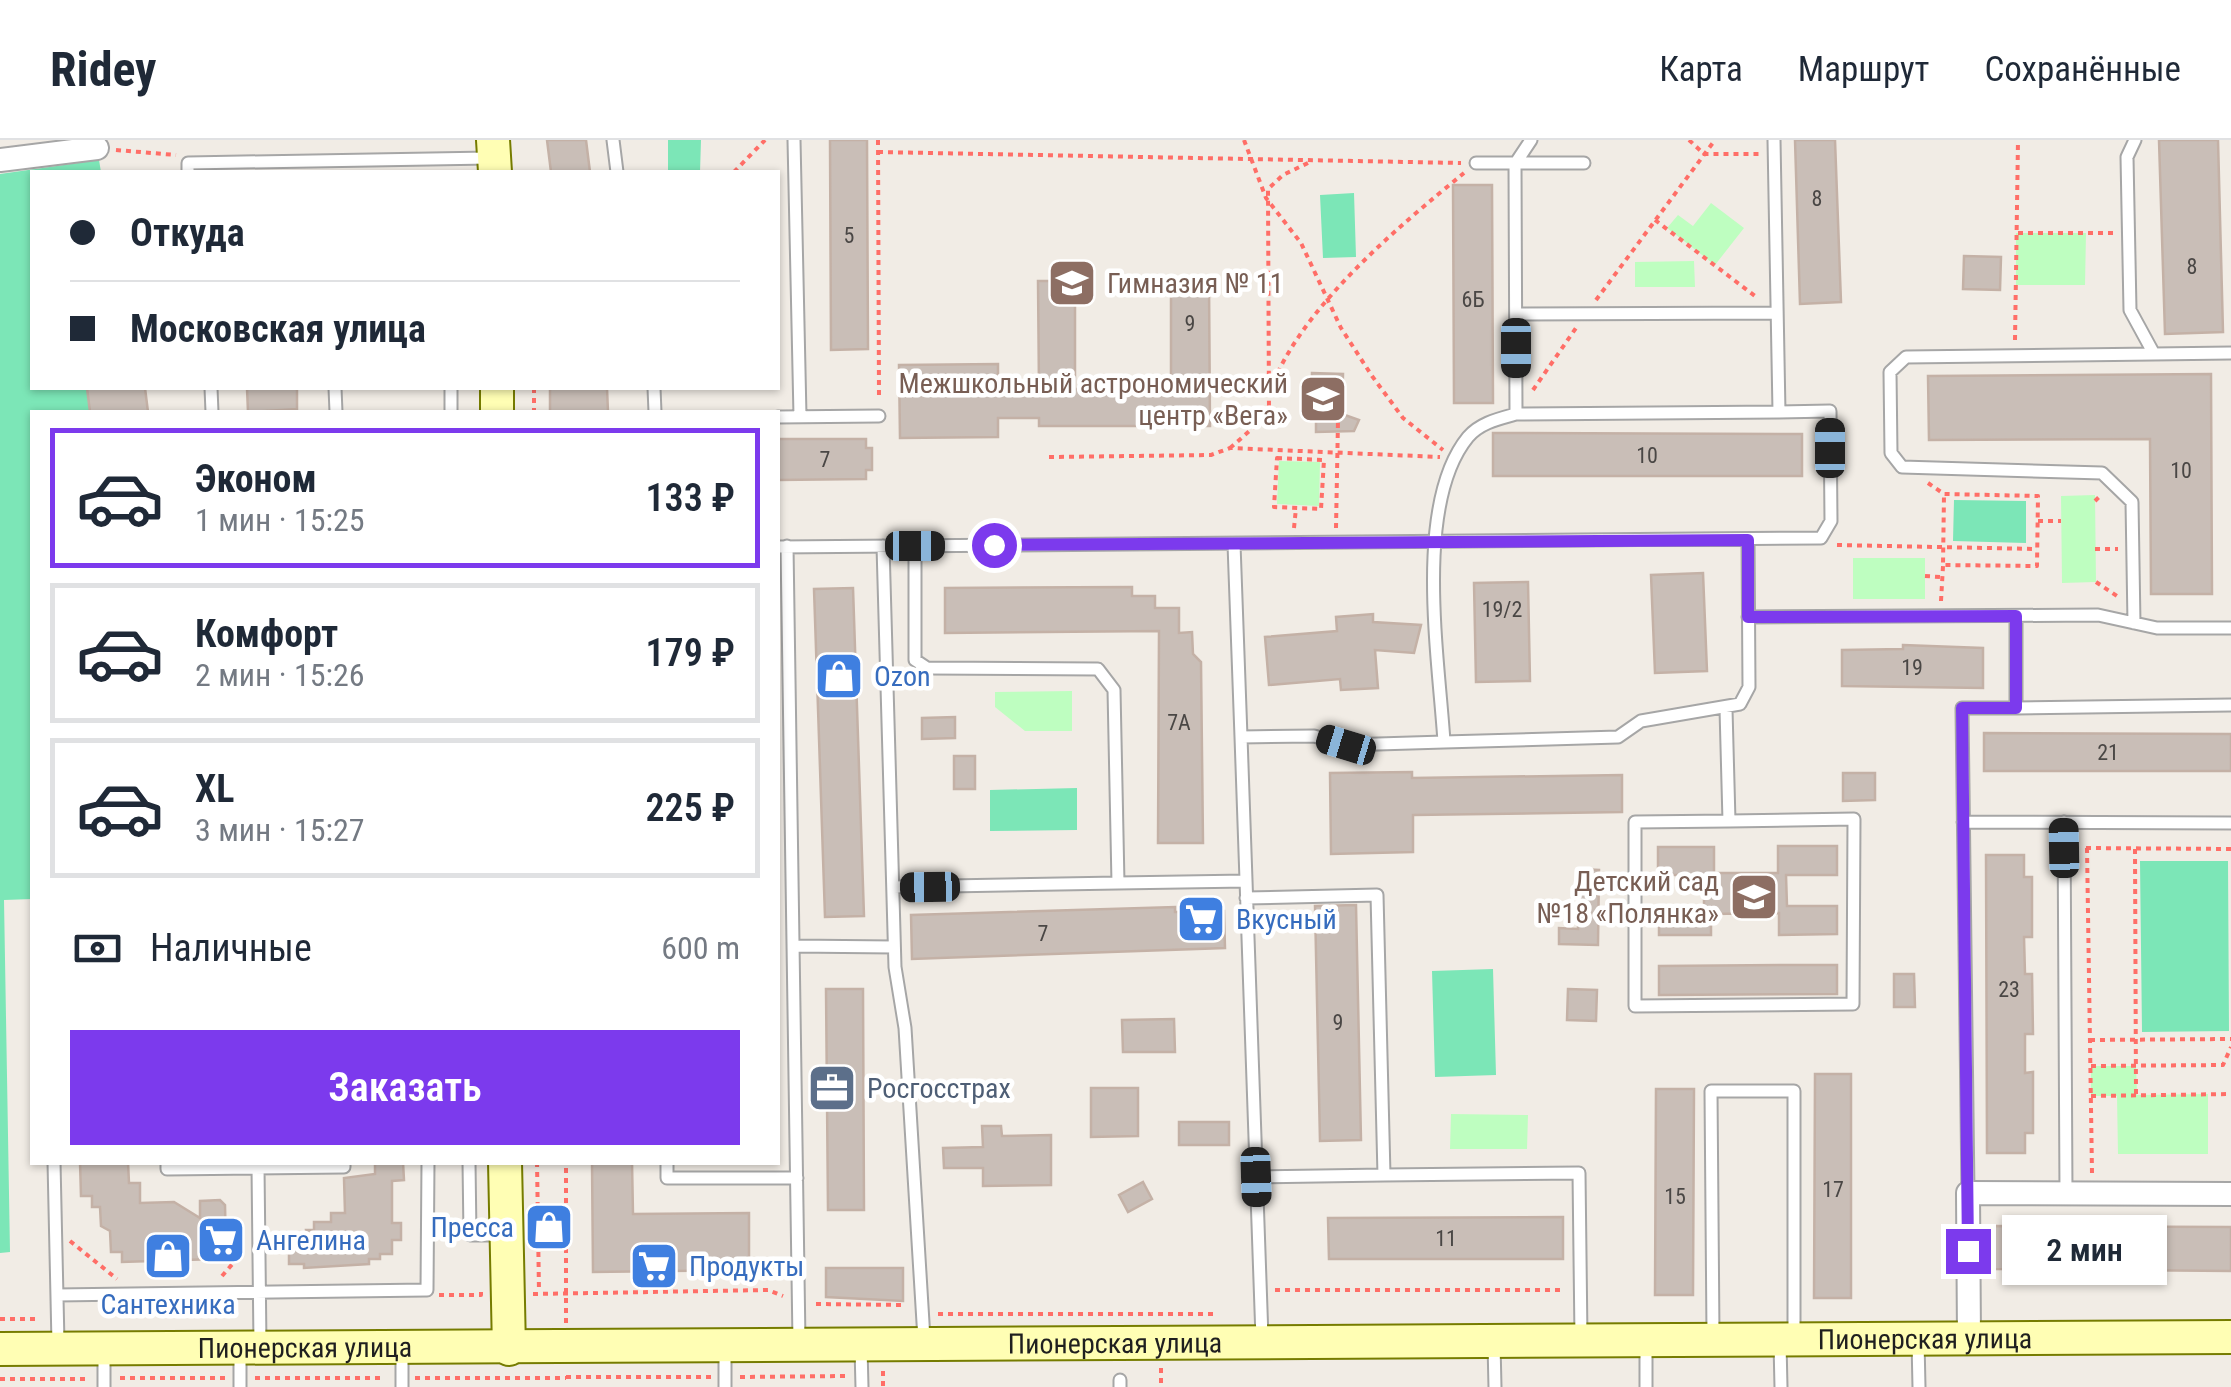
<!DOCTYPE html>
<html lang="ru">
<head>
<meta charset="utf-8">
<style>
	body { margin:0; font-family:"Roboto Condensed",sans-serif; background:#f6f6f7; color:#1f2937; height:100vh; display:flex; flex-direction:column; font-size:38px; white-space:nowrap }
	* { box-sizing:border-box; margin:0 }
	p { font-size:32px; color:#747a83 }
	.icon { flex:none; width:55px; height:55px; fill:none; stroke:currentColor; stroke-width:2; stroke-linecap:round; stroke-linejoin:round }
	.map { position:relative; flex:1; overflow:hidden }
	.drawer { position:absolute; left:30px; top:270px; width:750px; height:755px; display:flex; flex-direction:column; background:#fff; border-radius:0px; box-shadow:0 2px 8px #0004 }
	.drawer>* { flex:none }
	.banner { position:absolute; left:30px; top:30px; width:750px; height:220px; border-radius:0px; box-shadow:0 2px 8px #0004; display:grid; align-content:center; height:220px; padding:0 40px; background:#fff }
	.end { position:absolute; width:45px; height:45px; margin:-22px; border:12px solid #7c3aed; background:#fff; box-shadow:0 0 0 5px #fff }
	.from { border-radius:50% }
	.bubble { position:absolute; height:70px; border-radius:0px; background:#fff; box-shadow:0 2px 8px #0004; font-size:32px; font-weight:600; line-height:70px; text-align:center }
	.car { position:absolute; width:30px; height:60px; margin:-30px -15px; border-radius:12px; box-shadow:0 0 8px 2px #0007; background:linear-gradient(#222 24%,#8ab4d8 0 40%,#222 0 76%,#8ab4d8 0 86%,#222 0) }
	.banner b { display:flex; align-items:center; gap:35px; height:95px; font-size:38px }
	.banner b+b { border-top:2px solid #e0e1e3 }
	.banner i { width:25px; height:25px; background:#1f2937 }
	ul { padding:18px 0 0; list-style:none }
	li { display:flex; align-items:center; gap:30px; height:140px; margin:0 20px 15px; padding:0 20px; border:5px solid #e0e1e3; border-radius:0px }
	li div { flex:1 }
	li b { display:block; font-size:38px }
	li em { font-style:normal; font-weight:600 }
	li.current { border-color:#7c3aed }
	li>.icon { width:90px; height:90px; stroke-width:1.5 }
	.pay { display:flex; align-items:center; gap:25px; height:110px; padding:0 40px; font-size:38px }
	.pay p { margin-inline-start:auto }
	.action { display:flex; gap:20px; margin-top:auto; padding:20px 40px }
	.action a { flex:1; height:115px; border-radius:0px; background:#7c3aed; color:#fff; font-size:40px; font-weight:600; line-height:115px; text-align:center }
	header { display:flex; align-items:center; gap:60px; box-sizing:border-box; height:140px; padding:0 50px; background:#fff; border-bottom:2px solid #e0e1e3 }
	header strong { font-size:48px }
	nav { display:flex; gap:55px; margin-inline-start:auto; font-size:35px }
	.map>svg:first-child { display:block }
	.park { fill:#befec0 }
	.pitch { fill:#7ce6b7 }
	.building { fill:#c9beb7; stroke:#c4b1a6; stroke-width:2.5 }
	.lines { fill:none; stroke-linecap:round; stroke-linejoin:round }
	.lane-casing { stroke:#a6a6a6; stroke-width:15 }
	.street-casing { stroke:#a6a6a6; stroke-width:26 }
	.secondary-casing { stroke:#767c00; stroke-width:36 }
	.path { stroke:#ff6e67; stroke-width:4; stroke-dasharray:5 5; stroke-linecap:butt }
	.lane { stroke:#fff; stroke-width:11 }
	.street { stroke:#fff; stroke-width:22 }
	.secondary { stroke:#fffeb4; stroke-width:32 }
	.route { stroke:#7c3aed; stroke-width:12 }
	.labels { text-anchor:middle; dominant-baseline:central; stroke-width:9; stroke-linejoin:round; paint-order:stroke }
	.number-label { font-size:22px; fill:#4a4745 }
	.education-label { font-size:28px; fill:#785e54; stroke:#fff; text-anchor:end }
	.shop-label { font-size:28px; fill:#366cbe; stroke:#fff; text-anchor:start }
	.service-label { font-size:28px; fill:#4e5e75; stroke:#fff; text-anchor:start }
	.street-label { font-size:28px; fill:#1f1f1f; stroke:#fff }
</style>
</head>
<body>
<header>
<strong>Ridey</strong>
<nav><a>Карта</a><a>Маршрут</a><a>Сохранённые</a></nav>
</header>
<div class="map">
<svg width="2231" height="1247" viewBox="0 0 2231 1247">
	<rect width="100%" height="100%" fill="#f1ece5"/>
	<path class="park" d="M1711,63l33,25 -29,37 -48,-37 11,-13 15,11z
		M2016,93h70l-1,52h-69z
		M1694,121l1,26h-60v-25z
		M1279,321l41,1 -1,44 -42,-2z
		M2095,355l1,87 -34,1 -1,-87z
		M1853,418h72v41h-72z
		M1072,551v40h-47l-30,-24v-15z
		M2091,926h45l1,29 71,-1v60h-90l-1,-58h-26z
		M1451,974l77,1 -1,34h-77z"/>
	<path class="pitch" d="M668,0h33l-1,32h-32z
		M99,20l2,12h-69v216h55l3,24h-58v487l-28,1 6,352 -10,1v-1079z
		M1354,53l2,64 -33,1 -3,-63z
		M1954,360l72,1v42l-73,-2z
		M1077,648v42l-87,1v-41z
		M2140,721h88l1,170 -87,1z
		M1493,829l3,106 -61,2 -3,-106z"/>
	<path class="building" d="M547,0h39l4,32h-39z
		M830,0h37l1,209 -37,1z
		M1795,0h40l6,162 -41,2z
		M2159,0h59l5,192 -58,2z
		M1453,45h39l1,218h-39z
		M1964,116l37,1 -1,33 -37,-1z
		M1038,141h37v108l96,-1v-107h38l1,145h-171v-8h-41v19l-98,1 -1,-73 99,-1v25h41z
		M1312,233l31,1 -1,40 17,6 -5,11 -38,1v-12h-5z
		M2211,234l1,220h-61l-1,-155 -221,1 -1,-64z
		M87,248h58l3,24h-58z
		M247,248h50v21l-49,3z
		M550,248h57l1,24h-58z
		M1493,293l309,1v42h-309z
		M778,299h88v9h6v22h-6v9l-88,1z
		M1703,433l4,98 -52,2 -4,-98z
		M1528,442l2,99 -54,1 -2,-99z
		M1132,447v9h23v12h24v25l13,-1 1,22 8,8 2,181h-45l1,-212 -214,2v-45z
		M853,448l11,328 -39,1 -11,-328z
		M1373,474v8l48,3 -7,28 -39,-3 3,38 -37,2 -1,-11 -71,6 -4,-48 72,-6 -1,-14z
		M1903,505l80,3v40l-141,-2v-36l61,-1z
		M955,577v21l-33,1v-21z
		M1984,593l247,1v37h-247z
		M954,616h21v33h-21z
		M1412,632v6l210,-3v37l-209,3v37l-82,2 -1,-81z
		M1843,633h32v27l-32,1z
		M1778,706h59v29h-51l1,31h50v28l-58,1v-22l-68,1v21h-52v-28h45v-32h-46v-28h56v26h64z
		M1986,715h38v22h8v60h-8l1,37h7l1,60h-8v39l8,-1v61h-8v20h-38z
		M1579,729l20,1 -1,75 -39,-1v-16l19,1z
		M1356,765l5,235 -41,1 -5,-235z
		M1175,767v5l49,-1 1,37 -313,11 -1,-44z
		M1787,825h50v29l-178,1v-29z
		M1894,834h20l1,33h-21z
		M826,849h37l1,221h-36z
		M1568,849l29,1 -1,31 -29,-1z
		M1174,879l1,33h-52l-1,-32z
		M1815,934h36v224h-37z
		M1091,948h47v48l-47,1z
		M1656,949h38l-1,206h-38z
		M1179,982h50v23h-50z
		M982,986h19l1,10 49,-1v50l-68,1v-18h-39l-1,-20 40,-1z
		M80,1022h48l1,21h11v20l34,-1 26,16v-17l20,-1 5,5 1,44 -11,1v9l-93,3v-10h-11l-1,-21 -9,-5 -1,-19h-8v-11h-11z
		M375,1022h28l1,18 -12,1v42h9v17h-9v14h-12v5h-11v5l-65,4v-4h-15v-24h18l-1,-10h8v-8h17v-9h14l-1,-35 31,-4z
		M592,1022h40l1,52 116,-1v57l-156,2z
		M1143,1042l9,17 -24,13 -9,-17z
		M1563,1077v42h-234l-1,-41z
		M1994,1086l237,1v44l-237,-2z
		M826,1128h77v33l-77,-4z"/>
	<g class="lines">
		<g class="lane-casing">
			<path id="lane" d="M613,0l4,32
				M794,0l6,276
				M2135,0l-8,17 3,153 24,44 77,-1
				M1476,23h108
				M188,32v-9l301,-5
				M1517,174l260,-1
				M211,248l1,24
				M335,248l1,24
				M451,248v24
				M654,248l1,24
				M1516,274l263,-2
				M778,277l101,-1
				M1234,404l7,193
				M787,406l12,795
				M883,406l12,421 10,61 19,311
				M915,406v114l12,8 171,1 16,21 4,193 128,-2
				M778,407l1043,-9 10,-17 -1,-110 -51,1 -5,-272
				M2016,476v92l215,-3
				M1748,477l350,-2 59,13h74
				M2134,483l-2,-121 -30,-29 -200,-6 -11,-14 -1,-81 16,-15 248,-3
				M1726,569l3,112 -94,1v184l218,-2 1,-185 -125,2
				M1444,602l174,-5 23,-16 99,-17 9,-17 -1,-147
				M1963,682l268,1
				M2064,682l2,371
				M893,747l225,-4
				M1246,758l131,-3 7,280 -128,2
				M793,806l101,1
				M54,1022l4,181
				M167,1022v7l177,-2v-5
				M469,1022l1,73h32
				M667,1022v16h130
				M258,1027l2,178
				M1384,1035l195,-2 2,165
				M1968,1053l-6,-485h54
				M57,1155l370,-5 1,-128
				M1713,1195l-2,-244h83v245
				M1262,1198l-21,-601 73,-1 31,9 99,-3c-5,-82 -31,-238 24,-305 12,-14 30,-18 48,-23l-1,-250 16,-24
				M1918,1201l1,46
				M1780,1203l1,44
				M1494,1204l1,43
				M1646,1204v43
				M725,1206v41
				M861,1208l1,39
				M240,1209v38
				M104,1214v33
				M1120,1240v7
				M402,1247v-35"/>
		</g>
		<g class="street-casing">
			<path id="street" d="M0,20l97,-12
				M1969,1198l-1,-145 263,1"/>
		</g>
		<g class="secondary-casing">
			<g id="secondary">
				<path d="M493,0l2,32"/>
				<path d="M497,248v24"/>
				<path d="M505,1022l4,187"/>
				<path id="s1" d="M0,1209l2231,-12"/>
			</g>
		</g>
		<path class="path" d="M878,0l1,260
			M1244,0l22,58 35,45 40,85 31,48 31,42 40,32
			M1689,0l15,14h56
			M116,10l60,5
			M878,12l583,11
			M734,32l31,-32
			M1655,80l100,76
			M2018,93h96
			M1596,160l119,-160
			M2015,200l3,-200
			M534,248v24
			M1533,250l43,-62
			M1270,251c30,-83 128,-164 194,-218
			M1230,308l39,-34 -1,-225 15,-14 29,-14
			M1049,317l162,-2 19,-7 210,9
			M1277,318l47,2 -3,49 -47,-2z
			M1928,343l16,11 94,2 -1,70 -94,-1 1,-71
			M2095,361l7,-7
			M2038,381h23
			M1294,388l2,-20
			M1336,388l2,-108
			M1837,405l200,4
			M2095,409h23
			M1925,436l15,1
			M2096,442l21,14
			M1941,461l2,-35
			M2086,708l145,1
			M2087,708l5,325
			M2135,709l1,246
			M1599,745h22
			M2090,900l141,-1
			M2091,926l132,-1 8,-18
			M2091,956l140,-2
			M537,1022l2,130
			M70,1101l47,38
			M222,1136l20,-23
			M1275,1150h290
			M533,1154l235,-4 15,6
			M439,1155h42v-3
			M816,1164l90,1
			M938,1174h276
			M0,1179h40
			M566,1183v-161
			M1161,1228v19
			M883,1231v16
			M566,1237h145
			M740,1237l106,-1
			M120,1238h105
			M255,1238h130
			M415,1238h151
			M0,1239h90"/>
		<use href="#lane" class="lane"/>
		<use href="#street" class="street"/>
		<use href="#secondary" class="secondary"/>
	</g>
	<g class="lines">
		<path class="route" d="M994,405l754,-5v77l268,-1v92h-54l6,543"/>
	</g>
	<defs>
		<g id="school-square" transform="scale(2.5)"><rect x="-9" y="-9" width="18" height="18" rx="4" fill="#8d6e63" stroke="#fff"/><path d="M0-5L7-2L0 1L-7-2ZM-4 1L0 2.5L4 1V4Q0 6-4 4Z" fill="#fff"/></g>
		<g id="shop-square" transform="scale(2.5)"><rect x="-9" y="-9" width="18" height="18" rx="4" fill="#3f7fe0" stroke="#fff"/><path d="M-5-2.5h2.3a2.7 3.5 0 0 1 5.4 0H5L5.5 6h-11ZM-1.5-2.5h3a1.5 2.3 0 0 0-3 0Z" fill="#fff"/></g>
		<g id="supermarket-square" transform="scale(2.5)"><rect x="-9" y="-9" width="18" height="18" rx="4" fill="#3f7fe0" stroke="#fff"/><path d="M-6-5.5h2.5l.6 2H6L4.5 2H-2.5L-4.4-4H-6ZM-1.5 3.2a1.3 1.3 0 1 0 .1 0ZM3 3.2a1.3 1.3 0 1 0 .1 0Z" fill="#fff"/></g>
		<g id="office-square" transform="scale(2.5)"><rect x="-9" y="-9" width="18" height="18" rx="4" fill="#5c6f8a" stroke="#fff"/><path d="M-6-3h4V-5.5h4V-3h4V5H-6ZM-1-4.5V-3h2v-1.5ZM-6 0V1H6V0Z" fill="#fff"/></g>
	</defs>
	<g fill-rule="evenodd">
		<use href="#school-square" x="1072" y="143"/>
		<use href="#school-square" x="1323" y="259"/>
		<use href="#shop-square" x="839" y="536"/>
		<use href="#school-square" x="1754" y="757"/>
		<use href="#supermarket-square" x="1201" y="779"/>
		<use href="#office-square" x="832" y="948"/>
		<use href="#shop-square" x="549" y="1087"/>
		<use href="#supermarket-square" x="221" y="1100"/>
		<use href="#shop-square" x="168" y="1116"/>
		<use href="#supermarket-square" x="654" y="1126"/>
	</g>
	<g class="labels">
		<g class="number-label">
			<text x="1817" y="58">8</text>
			<text x="849" y="95">5</text>
			<text x="2192" y="126">8</text>
			<text x="1473" y="159">6Б</text>
			<text x="1190" y="183">9</text>
			<text x="1647" y="315">10</text>
			<text x="825" y="319">7</text>
			<text x="2181" y="330">10</text>
			<text x="1502" y="469">19/2</text>
			<text x="1912" y="527">19</text>
			<text x="1179" y="582">7А</text>
			<text x="2108" y="612">21</text>
			<text x="1043" y="793">7</text>
			<text x="2009" y="849">23</text>
			<text x="1338" y="882">9</text>
			<text x="1833" y="1049">17</text>
			<text x="1675" y="1056">15</text>
			<text x="1446" y="1098">11</text>
		</g>
		<g class="education-label">
			<text x="1107" y="143" text-anchor="start">Гимназия № 11</text>
			<text x="1288" y="243">Межшкольный астрономический<tspan x="1288" dy="32">центр «Вега»</tspan></text>
			<text x="1719" y="741">Детский сад<tspan x="1719" dy="32">№18 «Полянка»</tspan></text>
		</g>
		<g class="shop-label">
			<text x="874" y="536">Ozon</text>
			<text x="1236" y="779">Вкусный</text>
			<text x="514" y="1087" text-anchor="end">Пресса</text>
			<text x="256" y="1100">Ангелина</text>
			<text x="689" y="1126">Продукты</text>
			<text x="168" y="1164" text-anchor="middle">Сантехника</text>
		</g>
		<g class="service-label">
			<text x="867" y="948">Росгосстрах</text>
		</g>
		<g class="street-label">
			<text stroke="none"><textPath href="#s1" startOffset="1925">Пионерская улица</textPath></text>
			<text stroke="none"><textPath href="#s1" startOffset="1115">Пионерская улица</textPath></text>
			<text stroke="none"><textPath href="#s1" startOffset="305">Пионерская улица</textPath></text>
		</g>
	</g>
</svg>
<i class="end from" style="left:994px;top:405px"></i>
<i class="end" style="left:1968px;top:1111px"></i>
<div class="bubble" style="left:2002px;top:1075px;width:165px">2 мин</div>
<i class="car" style="left:1516px;top:208px;rotate:180deg"></i>
<i class="car" style="left:1830px;top:308px;rotate:0deg"></i>
<i class="car" style="left:915px;top:406px;rotate:90deg"></i>
<i class="car" style="left:1346px;top:605px;rotate:287deg"></i>
<i class="car" style="left:2064px;top:708px;rotate:359deg"></i>
<i class="car" style="left:930px;top:747px;rotate:269deg"></i>
<i class="car" style="left:1256px;top:1037px;rotate:178deg"></i>
<div class="banner">
<b><i class="from"></i>Откуда</b>
<b><i></i>Московская улица</b>
</div>
<section class="drawer">
<ul>
<li class="current"><svg class="icon" aria-label="car" viewBox="0 0 24 24"><path d="M5 17H2v-5l4-1 3-4h7l3 4 3 1v5h-3M9 17h6M6 11h13"/><circle cx="7" cy="17" r="2"/><circle cx="17" cy="17" r="2"/></svg><div><b>Эконом</b><p>1 мин · 15:25</p></div><em>133 ₽</em></li>
<li><svg class="icon" aria-label="car" viewBox="0 0 24 24"><path d="M5 17H2v-5l4-1 3-4h7l3 4 3 1v5h-3M9 17h6M6 11h13"/><circle cx="7" cy="17" r="2"/><circle cx="17" cy="17" r="2"/></svg><div><b>Комфорт</b><p>2 мин · 15:26</p></div><em>179 ₽</em></li>
<li><svg class="icon" aria-label="car" viewBox="0 0 24 24"><path d="M5 17H2v-5l4-1 3-4h7l3 4 3 1v5h-3M9 17h6M6 11h13"/><circle cx="7" cy="17" r="2"/><circle cx="17" cy="17" r="2"/></svg><div><b>XL</b><p>3 мин · 15:27</p></div><em>225 ₽</em></li>
</ul>
<div class="pay"><svg class="icon" aria-label="cash" viewBox="0 0 24 24"><path d="M3 7h18v10H3z"/><circle cx="12" cy="12" r="2"/></svg>Наличные<p>600 m</p></div>
<div class="action"><a>Заказать</a></div>
</section>
</div>
</body>
</html>
